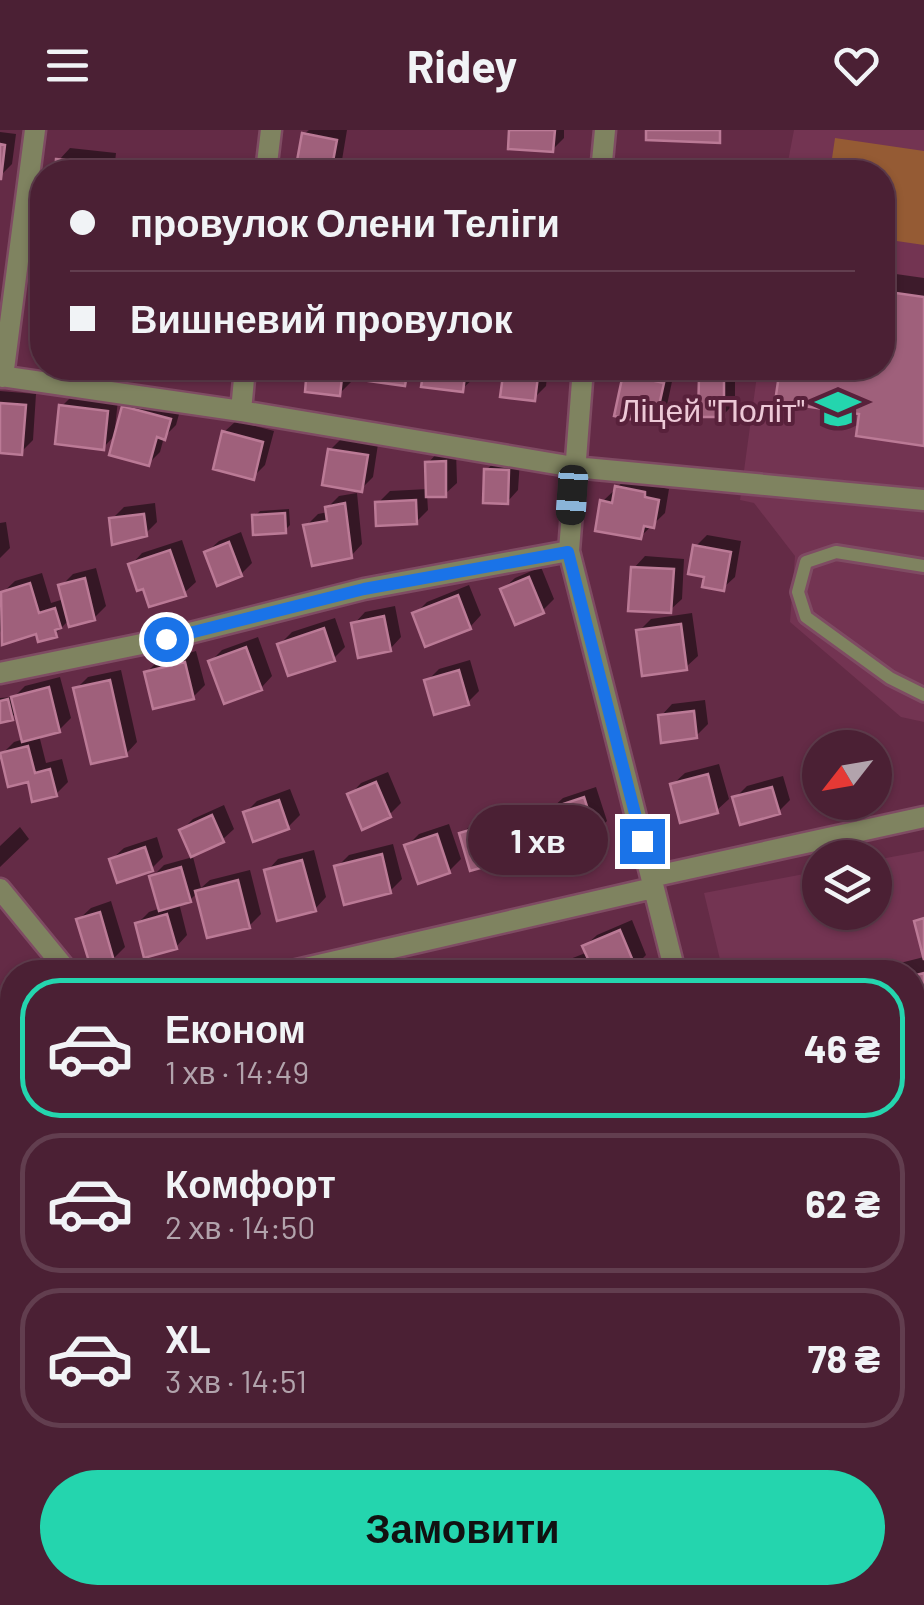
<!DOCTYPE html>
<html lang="uk">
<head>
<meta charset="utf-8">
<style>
	body { margin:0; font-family:Barlow,sans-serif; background:#52283c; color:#f1f3f6; height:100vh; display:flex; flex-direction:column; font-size:38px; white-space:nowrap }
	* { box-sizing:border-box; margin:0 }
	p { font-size:32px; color:#b2a3ac }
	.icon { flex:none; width:55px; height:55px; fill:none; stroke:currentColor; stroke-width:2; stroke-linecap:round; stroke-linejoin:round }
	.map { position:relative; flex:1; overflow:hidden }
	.drawer { position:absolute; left:0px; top:830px; width:925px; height:645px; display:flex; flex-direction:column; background:#4b2034; border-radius:40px 40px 0 0; box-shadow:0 2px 8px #0004,0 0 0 2px #623e4f }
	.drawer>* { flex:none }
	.hud { position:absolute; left:30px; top:30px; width:865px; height:220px; border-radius:40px; box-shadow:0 2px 8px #0004,0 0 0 2px #623e4f; display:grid; align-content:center; height:220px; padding:0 40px; background:#4b2034 }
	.needle { width:65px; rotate:239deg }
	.tools { position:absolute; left:802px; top:600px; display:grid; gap:20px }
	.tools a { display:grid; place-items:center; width:90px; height:90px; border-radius:50%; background:#4b2034; box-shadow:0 2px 8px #0004,0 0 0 2px #623e4f; font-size:50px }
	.end { position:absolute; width:45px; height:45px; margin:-22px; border:12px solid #1a73e8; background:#fff; box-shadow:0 0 0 5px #fff }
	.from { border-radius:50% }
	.bubble { position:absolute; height:70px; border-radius:35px; background:#4b2034; box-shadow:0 2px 8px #0004,0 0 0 2px #623e4f; font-size:32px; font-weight:700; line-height:70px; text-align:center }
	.car { position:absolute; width:30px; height:60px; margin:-30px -15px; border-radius:12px; box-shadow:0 0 8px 2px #0007; background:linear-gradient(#222 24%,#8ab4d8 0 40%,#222 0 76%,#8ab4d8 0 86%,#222 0) }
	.hud b { display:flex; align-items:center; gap:35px; height:95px; font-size:38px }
	.hud b+b { border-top:2px solid #623e4f }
	.hud i { width:25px; height:25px; background:#f1f3f6 }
	ul { padding:18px 0 0; list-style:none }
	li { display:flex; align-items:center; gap:30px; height:140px; margin:0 20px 15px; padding:0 20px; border:5px solid #623e4f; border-radius:40px }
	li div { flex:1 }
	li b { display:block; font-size:38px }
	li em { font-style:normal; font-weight:700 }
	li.current { border-color:#24d5ae }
	li>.icon { width:90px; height:90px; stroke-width:1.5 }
	.cta { display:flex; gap:20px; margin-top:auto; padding:20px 40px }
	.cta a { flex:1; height:115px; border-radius:60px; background:#24d5ae; color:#111; font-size:40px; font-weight:700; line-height:115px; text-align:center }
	header { display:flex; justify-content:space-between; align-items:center; height:130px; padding:0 40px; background:#4b2034; font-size:45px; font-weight:700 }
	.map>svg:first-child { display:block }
	.built { fill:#733452 }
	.green { fill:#955b34 }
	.shadow { fill:#0007 }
	.building { fill:#9f607b; stroke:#bb7a96; stroke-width:2.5 }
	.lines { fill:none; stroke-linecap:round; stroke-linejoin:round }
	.lane-casing { stroke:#7f4b63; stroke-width:18 }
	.street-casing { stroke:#7f4b63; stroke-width:25 }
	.lane { stroke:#7f8360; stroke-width:12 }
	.street { stroke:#7f8360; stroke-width:20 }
	.route { stroke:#1a73e8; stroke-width:12 }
	.labels { text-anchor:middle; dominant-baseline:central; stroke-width:8; stroke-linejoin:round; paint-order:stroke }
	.poi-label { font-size:32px; fill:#edc9d7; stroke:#58213b; text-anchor:end }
</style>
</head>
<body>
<header><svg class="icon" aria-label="menu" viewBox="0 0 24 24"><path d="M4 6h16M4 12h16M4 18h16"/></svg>Ridey<svg class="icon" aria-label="heart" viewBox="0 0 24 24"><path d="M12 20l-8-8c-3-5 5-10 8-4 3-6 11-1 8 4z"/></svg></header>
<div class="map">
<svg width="924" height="1475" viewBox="0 0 924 1475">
	<rect width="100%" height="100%" fill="#642b46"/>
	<path class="built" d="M794,0h130v592l-23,-5 -111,-95 5,-66 -41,-53 -14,-3 18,-132h124v-196h-96z
		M924,721v754h-53l-3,-12 44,-1v-620h-189l-19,-79 116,-22v41h55v-52z"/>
	<path class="green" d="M835,8l89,13v94l-41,-6 -1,-67h-52z"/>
	<path class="shadow" d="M309,0h38l-7,42h-42l6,-38z
		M512,0h52v8l-12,12z
		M0,2l16,2 -4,30 -12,12z
		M70,18l46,5 -2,19h-57l2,-12z
		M466,28l27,4 -2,10h-37z
		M418,29l18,1 -1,12h-29z
		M882,142l42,6v165l-63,-31 -83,-12 4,-32h100z
		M310,238h42l-1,14 -12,12 -32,-4z
		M366,238h51l-12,15 -41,-5z
		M426,238h49l-1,10 -12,11 -38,-4z
		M506,238h42l-2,18 -12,12 -31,-3z
		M633,238l41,4 -8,38 -11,12 -30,-47z
		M712,238h23v35l-12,12 -22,-37z
		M0,261l36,3 -3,46 -12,12 -21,-2z
		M74,264l44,6 -3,28 3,1 6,-22 12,-12 45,12 -5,18 -12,12 -4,15 -12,12 -31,-31 -14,15 -41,-42z
		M236,291l38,10 -9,34 -12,12 -29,-45z
		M342,308l36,6 -5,33 -12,12 -31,-39z
		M439,321h17l1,32 -12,11h-18l1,16 -12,12 -38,-19 12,-12 38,-2v-26z
		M498,329l22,1 -2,30 -11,12 -21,-32z
		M629,346l27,5 -1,5 14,3 -4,24 -25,24 -38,-35z
		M357,363l5,51 -11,12 -45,-30 12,-12 10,-2 -1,-4 12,-12z
		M155,373l2,19 -12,12 -33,-15 12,-12z
		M289,379l1,16 -5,5 -30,-14 5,-5z
		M6,392l4,26 -10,10v-35z
		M241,402l11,31 -11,11 -34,-22 12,-11z
		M707,405l34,6 -6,36 -12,11 -16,-13 -11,-29z
		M182,410l14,42 -12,11 -40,-7 -13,-21 11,-12z
		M645,426l39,3 -2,40 -12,11 -36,-42z
		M541,437l13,32 -12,12 -39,-22 12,-11z
		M96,438l10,38 -12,12 -25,2 -14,14 -18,-3 -33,11 -4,-12v-35l15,-14 27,-8 9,30 13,-4 -3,-13 12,-12z
		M469,455l12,30 -11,12 -55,-13 12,-12z
		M395,476l6,31 -11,12 -36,-25 11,-12z
		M692,483l6,43 -12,11 -47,-36 12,-12z
		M335,488l10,29 -12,12 -53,-15 12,-12z
		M258,507l14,39 -11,12 -50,-27 11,-11z
		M196,521l9,34 -12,12 -47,-24 12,-12z
		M470,530l9,31 -11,11 -41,-21 12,-12z
		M121,540l16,72 -11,12 -50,-65 12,-12z
		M60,547l11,41 -12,12 -20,5 7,28 16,-4 6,23 -12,12 -26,-15 -27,-26 11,-11 10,-3 -7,-27 -6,6 -11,2v-22l14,-1 11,-11z
		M705,570l3,24 -12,12 -35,-20 11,-12z
		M719,634l10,35 -12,11 -44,-26 12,-11z
		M388,642l13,31 -12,12 -39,-20 11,-12z
		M783,646l7,24 -12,12 -43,-14 12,-12z
		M596,657l11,34 -12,12 -44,-24 12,-11z
		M290,659l10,26 -12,12 -43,-14 12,-12z
		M224,675l10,24 -12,11 -40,-10 11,-11z
		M519,679l7,26 -18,23 -46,-24 12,-12z
		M449,694l12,35 -12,12 -42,-25 12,-12z
		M20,697l9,12 -29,28v-21z
		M157,707l6,20 -11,11 -40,-9 12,-11z
		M393,714l9,35 -12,12 -53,-24 12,-12z
		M314,720l12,47 -11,12 -48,-38 11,-12z
		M193,727l8,31 9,-8 40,-10 11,44 -12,12 -51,-34 -8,8 -11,3 8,32 -11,12 -38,-24 11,-11 12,-4 -9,-31 12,-12z
		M111,771l14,46 -12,12 -34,-40 12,-11z
		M632,790l14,35 -11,11 -15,6h-83l51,-20 -3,-6 12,-11z
		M924,827v130l-12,2v-117h-48z
		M491,828l5,14h-37l7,-6z
		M12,952v73l-12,3v-73z
		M912,1000l12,45v182l-12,-34z
		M12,1191v45l-12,3v-45z
		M12,1319v46l-12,6v-47z
		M12,1372v90h61l4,13h-64l-13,-42v-57z
		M386,1462h43l3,13h-52l-1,-5z
		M444,1462h60l2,7 -6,6h-60l5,-3z"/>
	<path class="building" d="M509,0h46l-2,22 -45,-3z
		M646,0h74v13l-74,-3z
		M302,3l35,7 -6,32h-36z
		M0,14l5,1 -4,34h-1z
		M56,29l50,5 -1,8h-50z
		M882,161l42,6v149l-68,-10 3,-22 -84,-12 5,-34h102z
		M307,238h36l-3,28 -35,-4z
		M363,238h45l-3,18 -44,-6z
		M424,238h42l-3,24 -42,-5z
		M504,238h35l-4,33 -35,-4z
		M623,244l41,9 -9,41 -41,-8z
		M699,247h25v40h-26z
		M0,273l26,2 -4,50 -22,-2z
		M59,275l49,6 -4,39 -49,-6z
		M122,276l49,13 -6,21 -8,-3 -8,29 -40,-11z
		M222,301l41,11 -9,38 -41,-11z
		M328,319l40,6 -6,37 -40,-7z
		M446,331v36h-20l-1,-35z
		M484,339l25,1 -1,34 -25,-1z
		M615,356l30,6v5l14,3 -5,28 -10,-2 -3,13 -46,-8 5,-31 12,3z
		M416,370l1,24 -41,2 -1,-24z
		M345,373l7,55 -40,8 -9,-41 24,-4 -2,-14z
		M285,383l1,20 -33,2 -1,-20z
		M144,384l3,22 -35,9 -3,-27z
		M229,412l13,34 -25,10 -13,-34z
		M693,415l38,7 -7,39 -22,-4 2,-10 -16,-3z
		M170,420l16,46 -37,11 -6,-18 -6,2 -9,-27z
		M631,437l43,2 -3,44 -43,-2z
		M529,447l15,36 -29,12 -15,-36z
		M85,448l10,42 -26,7 -11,-42z
		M30,453l9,30 16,-5 6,20 -6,2 2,7 -19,5 -2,-8 -34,11 -1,-53z
		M458,465l13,34 -46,18 -13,-34z
		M384,486l7,35 -33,7 -7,-35z
		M681,494l6,46 -45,6 -6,-46z
		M324,498l11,33 -47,15 -11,-32z
		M246,517l16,43 -38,14 -16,-43z
		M185,532l9,37 -41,10 -9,-37z
		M459,540l10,35 -35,10 -10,-35z
		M110,550l17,76 -36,8 -18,-76z
		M49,557l11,45 -38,10 -11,-45z
		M8,569l5,21 -13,3v-22z
		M694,581l3,27 -36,5 -3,-28z
		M28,616l7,27 15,-4 7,27 -25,6 -4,-20 -20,5 -8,-34z
		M708,644l10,39 -38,10 -10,-39z
		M376,652l15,35 -29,13 -15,-36z
		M772,657l8,27 -40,11 -8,-28z
		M584,667l12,38 -35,11 -13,-37z
		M279,670l10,29 -36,13 -10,-30z
		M212,685l12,27 -33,15 -12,-27z
		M507,689l9,30 -9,3 2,8 -39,11 -11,-38z
		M437,704l13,39 -32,11 -14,-39z
		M145,717l8,24 -36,12 -8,-24z
		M382,724l9,39 -47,12 -10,-39z
		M302,730l14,51 -39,10 -13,-51z
		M181,737l10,35 -32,9 -10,-35z
		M238,750l12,48 -43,10 -12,-47z
		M100,782l14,49 -23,7 -15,-49z
		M167,784l10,35 -33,9 -9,-35z
		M924,788v42l-10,-39z
		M620,800l16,38 -10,4h-32l-12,-26z
		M573,833l4,9h-27z
		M924,843v116l-12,3v-116z
		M4,961l8,27v39l-12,4v-69z
		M924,1067v162l-5,1 -7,-26v-134z
		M7,1200l5,19v19l-12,3v-39z
		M9,1325l3,7v36l-12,5v-44z
		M12,1379v83h46l5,13h-52l-11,-33v-59z
		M273,1462h60l1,6 -32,7h-26z
		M404,1462h11l3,13h-40l-2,-6z
		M490,1462l3,13h-50l-3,-12z"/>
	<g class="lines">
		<g class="lane-casing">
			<path id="lane" d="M924,436l-88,-14 -30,10 -8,30 8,25 84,61 34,17
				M716,1475l40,-13"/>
		</g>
		<g class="street-casing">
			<path id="street" d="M266,42l5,-42
				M601,42l4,-42
				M583,238l-14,183 106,421
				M0,246l241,35 333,56 350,33
				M3,247l32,-247
				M241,281l4,-43
				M0,543l166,-34 198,-50 205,-38
				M651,747l273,-60
				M0,759l68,83
				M288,842l365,-84
				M0,910l12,-3
				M0,1298l12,-4
				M513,1462l9,13
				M833,1462l3,13"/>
		</g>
		<use href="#lane" class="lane"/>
		<use href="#street" class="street"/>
	</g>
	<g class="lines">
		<path class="route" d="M166,509l198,-50 204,-37 74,289"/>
	</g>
	<defs>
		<g id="school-bare" transform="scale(3.45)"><path d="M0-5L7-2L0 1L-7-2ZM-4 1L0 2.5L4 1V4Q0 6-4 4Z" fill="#24d5ae" stroke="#58213b" stroke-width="2.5" paint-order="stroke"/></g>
	</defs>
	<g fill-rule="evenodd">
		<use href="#school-bare" x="838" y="279"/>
	</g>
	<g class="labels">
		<g class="poi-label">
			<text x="805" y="279">Ліцей "Політ"</text>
		</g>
	</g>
</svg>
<div class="tools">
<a><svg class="needle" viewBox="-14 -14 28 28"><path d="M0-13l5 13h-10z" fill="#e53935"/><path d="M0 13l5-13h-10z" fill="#b2a3ac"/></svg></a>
<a><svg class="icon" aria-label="layers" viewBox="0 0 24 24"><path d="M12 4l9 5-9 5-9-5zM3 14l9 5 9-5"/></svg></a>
</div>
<i class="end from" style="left:166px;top:509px"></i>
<i class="end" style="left:642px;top:711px"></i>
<div class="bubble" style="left:468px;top:675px;width:140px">1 хв</div>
<i class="car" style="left:572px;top:365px;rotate:184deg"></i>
<div class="hud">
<b><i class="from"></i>провулок Олени Теліги</b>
<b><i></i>Вишневий провулок</b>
</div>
<section class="drawer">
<ul>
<li class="current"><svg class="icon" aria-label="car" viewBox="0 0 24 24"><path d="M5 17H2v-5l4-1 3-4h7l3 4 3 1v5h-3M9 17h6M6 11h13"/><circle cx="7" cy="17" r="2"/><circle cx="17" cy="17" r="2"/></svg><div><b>Економ</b><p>1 хв · 14:49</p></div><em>46 ₴</em></li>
<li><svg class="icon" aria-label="car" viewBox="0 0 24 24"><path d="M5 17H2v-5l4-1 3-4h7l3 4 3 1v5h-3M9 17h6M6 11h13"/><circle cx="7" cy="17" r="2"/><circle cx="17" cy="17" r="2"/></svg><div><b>Комфорт</b><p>2 хв · 14:50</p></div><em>62 ₴</em></li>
<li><svg class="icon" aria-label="car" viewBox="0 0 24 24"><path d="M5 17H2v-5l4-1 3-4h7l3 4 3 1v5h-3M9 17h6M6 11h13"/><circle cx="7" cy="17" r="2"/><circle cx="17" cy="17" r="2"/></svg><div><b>XL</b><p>3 хв · 14:51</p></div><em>78 ₴</em></li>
</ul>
<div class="cta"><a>Замовити</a></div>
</section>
</div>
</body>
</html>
